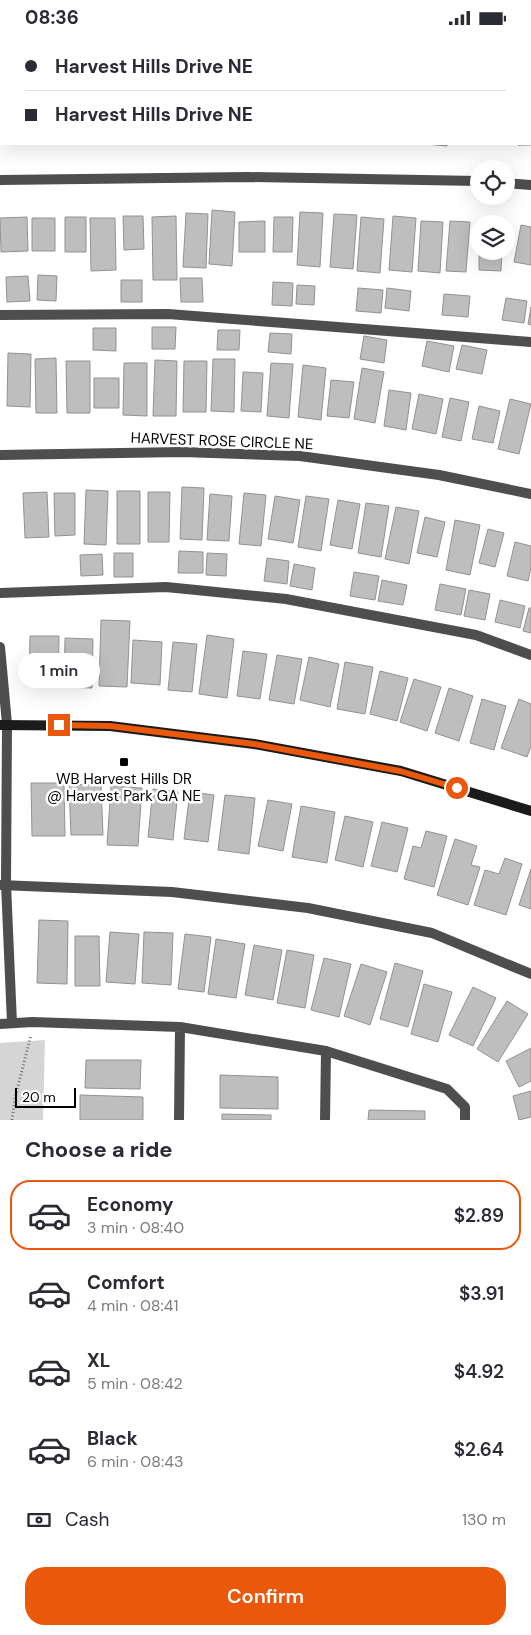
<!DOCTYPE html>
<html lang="en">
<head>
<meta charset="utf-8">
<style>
	body { margin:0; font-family:"DM Sans",sans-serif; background:#f2f2f3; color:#2b2b33; height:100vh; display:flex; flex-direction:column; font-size:19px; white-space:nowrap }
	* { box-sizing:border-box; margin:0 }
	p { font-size:16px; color:#7c7c81 }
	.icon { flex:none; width:28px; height:28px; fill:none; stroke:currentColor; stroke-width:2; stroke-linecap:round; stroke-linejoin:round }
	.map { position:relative; height:1085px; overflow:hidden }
	.panel { display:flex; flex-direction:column; background:#fff; flex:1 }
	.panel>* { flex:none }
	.hud { position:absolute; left:0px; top:0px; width:531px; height:110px; box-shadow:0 5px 20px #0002; display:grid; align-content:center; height:110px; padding:0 25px; background:#fff }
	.tools { position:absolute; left:470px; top:125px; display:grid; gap:10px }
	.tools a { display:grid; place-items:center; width:45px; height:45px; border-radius:50%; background:#fff; box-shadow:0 5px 20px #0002; font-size:25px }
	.scale { position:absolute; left:15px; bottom:12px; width:61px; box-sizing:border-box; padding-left:5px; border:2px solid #000; border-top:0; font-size:14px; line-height:18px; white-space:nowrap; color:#000; -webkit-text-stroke:4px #fff; paint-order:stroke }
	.end { position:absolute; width:22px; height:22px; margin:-11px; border:6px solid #ea580c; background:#fff; box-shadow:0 0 0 2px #fff }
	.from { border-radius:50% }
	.bubble { position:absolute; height:35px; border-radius:18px; background:#fff; box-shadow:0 5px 20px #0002; font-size:16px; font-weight:600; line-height:35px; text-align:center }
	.hud b { display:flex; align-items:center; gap:18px; height:48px; font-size:19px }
	.hud b+b { border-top:1px solid #e1e1e2 }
	.hud i { width:12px; height:12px; background:#2b2b33 }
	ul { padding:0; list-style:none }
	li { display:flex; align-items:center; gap:15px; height:70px; margin:0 10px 8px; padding:0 15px; border:2px solid transparent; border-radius:20px }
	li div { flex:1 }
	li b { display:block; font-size:19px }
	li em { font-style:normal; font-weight:600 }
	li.selected { border-color:#ea580c }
	li>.icon { width:45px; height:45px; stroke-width:1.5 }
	h2 { padding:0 25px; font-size:22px; line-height:60px }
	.pay { display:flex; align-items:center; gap:12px; height:55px; padding:0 25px; font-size:19px }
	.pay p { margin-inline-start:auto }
	.cta { display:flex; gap:10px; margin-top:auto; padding:10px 25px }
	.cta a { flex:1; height:58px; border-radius:20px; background:#ea580c; color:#fff; font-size:20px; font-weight:600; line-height:58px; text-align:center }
	.status { display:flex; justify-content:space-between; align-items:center; height:35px; padding:0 25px; background:#fff; direction:ltr }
	.status svg { height:14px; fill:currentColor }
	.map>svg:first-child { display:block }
	.green { fill:#d5d5d5 }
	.building { fill:#bebebe; stroke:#929292 }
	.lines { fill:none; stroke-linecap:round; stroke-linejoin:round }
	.path { stroke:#707070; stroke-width:3; stroke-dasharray:1 2.5; stroke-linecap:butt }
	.lane { stroke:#4e4e4e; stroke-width:10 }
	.street { stroke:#4e4e4e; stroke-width:10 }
	.secondary { stroke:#1b1b1b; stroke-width:10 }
	.route { stroke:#ea580c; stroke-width:6 }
	.poi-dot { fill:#000; stroke:#fff; stroke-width:2 }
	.labels { text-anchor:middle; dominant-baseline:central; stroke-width:5; stroke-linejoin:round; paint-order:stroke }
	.street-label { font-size:15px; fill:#000; stroke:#fff }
	.poi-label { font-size:15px; fill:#000; stroke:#fff }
</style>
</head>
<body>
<div class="status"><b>08:36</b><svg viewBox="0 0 49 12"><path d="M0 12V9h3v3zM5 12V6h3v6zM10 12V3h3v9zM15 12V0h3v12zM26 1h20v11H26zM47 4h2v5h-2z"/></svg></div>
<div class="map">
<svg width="531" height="1085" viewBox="0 0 531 1085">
	<rect width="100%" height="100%" fill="#fff"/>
	<path class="green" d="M45,1005l-2,80h-43v-77z"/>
	<path class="building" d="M530,50l1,60h-13l12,-1z
		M0,53h1v51h-1z
		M426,109h21v2z
		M212,175l23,2 -3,54 -23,-2z
		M300,177l23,1 -3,54 -23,-2z
		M186,178l22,1 -2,54 -23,-1z
		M334,179l23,1 -4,54 -23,-2z
		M123,181h20l1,33 -20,1z
		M176,181l1,64h-24l-1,-63z
		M393,181l23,2 -4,54 -23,-2z
		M27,182l1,34 -27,1 -1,-34z
		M65,182h21v35h-21z
		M274,182h19l-1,35h-19z
		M361,182l23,2 -4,54 -23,-2z
		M32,183h23v33h-23z
		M90,183h25l1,52 -25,1z
		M265,186v31h-26v-30z
		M421,186l22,1 -3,51 -22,-2z
		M450,186l20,1 -4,50 -20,-1z
		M521,190l10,2v38l-17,-3z
		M479,216h23l-1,20 -22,-1z
		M38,240l19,1 -1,25 -19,-1z
		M28,241l2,25 -23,1 -1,-25z
		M180,243h22l1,24h-22z
		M121,245h21v22h-21z
		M273,247l20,1 -1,23 -20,-1z
		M297,250l18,1 -1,19 -18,-1z
		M358,253l25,2 -2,23 -25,-2z
		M387,253l24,3 -2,20 -24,-3z
		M444,259l26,2 -2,21 -26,-2z
		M506,263l21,3 -3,22 -22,-3z
		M531,272v18l-3,-1z
		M152,292h24l-1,22h-23z
		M93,293h23v23l-23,-1z
		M218,295h22l-1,20h-22z
		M270,298l22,1 -1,20 -23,-2z
		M364,301l23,4 -3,23 -24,-4z
		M427,306l27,5 -5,26 -27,-6z
		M462,310l25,5 -5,24 -26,-5z
		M8,318l23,1 -1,53 -23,-1z
		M56,323l1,55h-21l-1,-54z
		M213,324h22l-1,53 -23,-1z
		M155,325l22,1 -1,55h-23z
		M66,326h24v52h-23z
		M184,326h23l-1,51h-23z
		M124,328h23v53l-24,-1z
		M271,328l22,1 -4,54 -22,-2z
		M303,330l23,3 -5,52 -23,-3z
		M362,333l22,4 -9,51 -21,-4z
		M243,337l20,1 -2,39 -20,-1z
		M94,343h25v30h-25z
		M331,345l23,2 -5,36 -22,-2z
		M389,355l22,3 -5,37 -22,-4z
		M419,359l24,5 -7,35 -24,-5z
		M450,363l19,4 -8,39 -19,-4z
		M510,364l21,5 -12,50 -21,-5z
		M479,371l21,5 -7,32 -21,-4z
		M182,452l22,1 -2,52 -22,-1z
		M86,455l22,1 -2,54 -22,-1z
		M117,456h23v53h-23z
		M47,457l2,45 -24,1 -2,-45z
		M148,457h22l-1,50h-21z
		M54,458h21v42l-20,1z
		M244,458l22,2 -5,51 -22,-2z
		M210,459l22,2 -3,45 -22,-1z
		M275,461l25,4 -7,43 -25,-4z
		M306,461l23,3 -8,52 -23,-4z
		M338,465l22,4 -8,45 -22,-4z
		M366,468l23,3 -8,51 -23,-4z
		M396,472l23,4 -10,53 -24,-5z
		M425,482l20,5 -8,35 -20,-4z
		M455,485l25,5 -10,50 -24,-5z
		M488,494l16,4 -9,34 -16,-4z
		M515,507l16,4v21l-3,14 -21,-5z
		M179,516l24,1v21h-25z
		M114,518h19v24h-19z
		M207,518l20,1 -1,22 -20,-1z
		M102,519l1,21 -22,1 -1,-21z
		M267,523l22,3 -2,23 -23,-3z
		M294,529l21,4 -3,22 -22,-4z
		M354,537l25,4 -4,24 -25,-4z
		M382,545l25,5 -4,20 -25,-4z
		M440,549l26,5 -5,26 -26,-5z
		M469,555l21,4 -5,26 -21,-4z
		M500,565l25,6 -5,22 -25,-6z
		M529,573h2v25l-8,-2z
		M101,585l29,1 -3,66 -28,-1z
		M207,600l27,4 -7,59 -28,-4z
		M30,601h29l-1,47h-29z
		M65,603l28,1 -1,49 -28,-1z
		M133,605l29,2 -2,43 -29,-2z
		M173,607l24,2 -5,48 -24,-2z
		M243,616l24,3 -7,45 -23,-3z
		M277,620l25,4 -8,45 -25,-4z
		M309,622l30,7 -9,43 -30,-7z
		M345,627l28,5 -8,47 -28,-5z
		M380,636l28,7 -11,43 -27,-7z
		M414,644l27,8 -14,44 -27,-9z
		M449,653l24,8 -14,45 -24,-8z
		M482,664l24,7 -12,44 -24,-7z
		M519,664l12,5v42l-4,11 -26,-9z
		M31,748h33l1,53h-33z
		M101,749l2,51h-32l-2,-50z
		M111,751l31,2 -4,58 -31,-1z
		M153,754l25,3 -5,48 -25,-3z
		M190,757l24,3 -6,47 -24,-3z
		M225,760l30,3 -6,56 -31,-4z
		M268,765l24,4 -9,47 -25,-5z
		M301,771l34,6 -8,51 -35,-6z
		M345,781l28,6 -10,45 -28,-7z
		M382,787l26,6 -11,44 -26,-6z
		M426,796l21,5 -13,51 -30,-8 9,-33 8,2z
		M455,804l22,7 -6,19 9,2 -12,38 -31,-10z
		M505,823l17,6 -16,51 -32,-10 11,-35 14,4z
		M531,834v40l-12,-4z
		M39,885l29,1 -1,63 -30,-1z
		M110,897l29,2 -4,50 -29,-2z
		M144,897l29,1 -2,52 -29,-2z
		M185,899l26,3 -7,55 -26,-3z
		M75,901h24l1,50h-25z
		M216,904l29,5 -9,54 -28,-4z
		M254,910l28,5 -9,50 -28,-5z
		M287,915l27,5 -9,53 -28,-5z
		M324,923l27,6 -12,53 -28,-7z
		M395,928l28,8 -15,56 -28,-8z
		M361,929l26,8 -17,53 -26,-9z
		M424,949l28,8 -14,50 -27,-8z
		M473,952l23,11 -23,48 -24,-11z
		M507,966l21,13 -30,48 -21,-13z
		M531,1013v33l-12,6 -13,-26z
		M86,1025h55l-1,29 -55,-1z
		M220,1040l58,2v32l-58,-1z
		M531,1056v26l-12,3 -6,-24z
		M80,1060l63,2v23h-63z
		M369,1075l56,1v9h-57z
		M222,1079l49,1v5h-49z"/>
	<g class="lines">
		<path class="path" d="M12,1085l3,-22 16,-63"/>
		<path class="lane" d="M0,280l168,-1 363,28
			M0,558l166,-6 120,12 190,36 55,20
			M0,850l172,7 136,16 124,25 99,41
			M325,1085l1,-69"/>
		<path class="street" d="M0,145l248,-3 231,4
			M506,148l25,2
			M0,420l182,-3 118,4 139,19 92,19
			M0,612l7,77 -1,160 6,139
			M0,989l32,-2 148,5 146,24 121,38 18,18v13
			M179,1085l1,-93"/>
		<path class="secondary" d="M0,690l110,1 144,18 147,27 130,40"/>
	</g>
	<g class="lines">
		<path class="route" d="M59,690l51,1 144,18 146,27 57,17"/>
	</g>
	<rect class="poi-dot" x="119" y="722" width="10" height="10" rx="2.5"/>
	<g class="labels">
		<g class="street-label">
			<text transform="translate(222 406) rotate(2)">HARVEST ROSE CIRCLE NE</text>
		</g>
		<g class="poi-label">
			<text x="124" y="744">WB Harvest Hills DR<tspan x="124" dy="17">@ Harvest Park GA NE</tspan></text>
		</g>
	</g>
</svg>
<div class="tools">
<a><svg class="icon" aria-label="locate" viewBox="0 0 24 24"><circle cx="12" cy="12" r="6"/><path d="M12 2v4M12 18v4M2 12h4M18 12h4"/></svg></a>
<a><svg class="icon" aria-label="layers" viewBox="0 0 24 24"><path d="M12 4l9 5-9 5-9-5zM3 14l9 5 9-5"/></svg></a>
</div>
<div class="scale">20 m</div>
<i class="end from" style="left:457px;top:753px"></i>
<i class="end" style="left:59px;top:690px"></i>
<div class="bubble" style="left:18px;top:618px;width:82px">1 min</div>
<div class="hud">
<b><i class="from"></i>Harvest Hills Drive NE</b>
<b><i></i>Harvest Hills Drive NE</b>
</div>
</div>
<section class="panel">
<h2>Choose a ride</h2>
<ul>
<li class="selected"><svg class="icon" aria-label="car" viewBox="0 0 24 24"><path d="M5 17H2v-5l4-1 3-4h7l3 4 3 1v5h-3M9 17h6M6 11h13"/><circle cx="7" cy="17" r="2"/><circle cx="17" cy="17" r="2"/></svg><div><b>Economy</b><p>3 min · 08:40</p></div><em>$2.89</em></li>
<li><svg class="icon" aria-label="car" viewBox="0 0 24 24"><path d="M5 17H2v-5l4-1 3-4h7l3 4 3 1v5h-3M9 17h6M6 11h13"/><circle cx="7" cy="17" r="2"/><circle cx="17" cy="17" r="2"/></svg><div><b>Comfort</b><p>4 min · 08:41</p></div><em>$3.91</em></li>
<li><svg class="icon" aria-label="car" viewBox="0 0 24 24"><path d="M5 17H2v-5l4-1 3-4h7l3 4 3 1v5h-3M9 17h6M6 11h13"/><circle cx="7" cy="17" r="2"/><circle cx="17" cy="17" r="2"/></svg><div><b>XL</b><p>5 min · 08:42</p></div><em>$4.92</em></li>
<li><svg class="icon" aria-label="car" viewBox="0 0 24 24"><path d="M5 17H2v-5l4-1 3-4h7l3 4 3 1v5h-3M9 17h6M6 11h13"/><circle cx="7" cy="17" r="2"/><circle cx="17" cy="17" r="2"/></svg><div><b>Black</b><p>6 min · 08:43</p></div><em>$2.64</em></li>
</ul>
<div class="pay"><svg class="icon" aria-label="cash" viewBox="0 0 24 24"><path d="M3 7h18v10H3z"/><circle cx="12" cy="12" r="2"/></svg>Cash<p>130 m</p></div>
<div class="cta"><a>Confirm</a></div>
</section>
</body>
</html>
